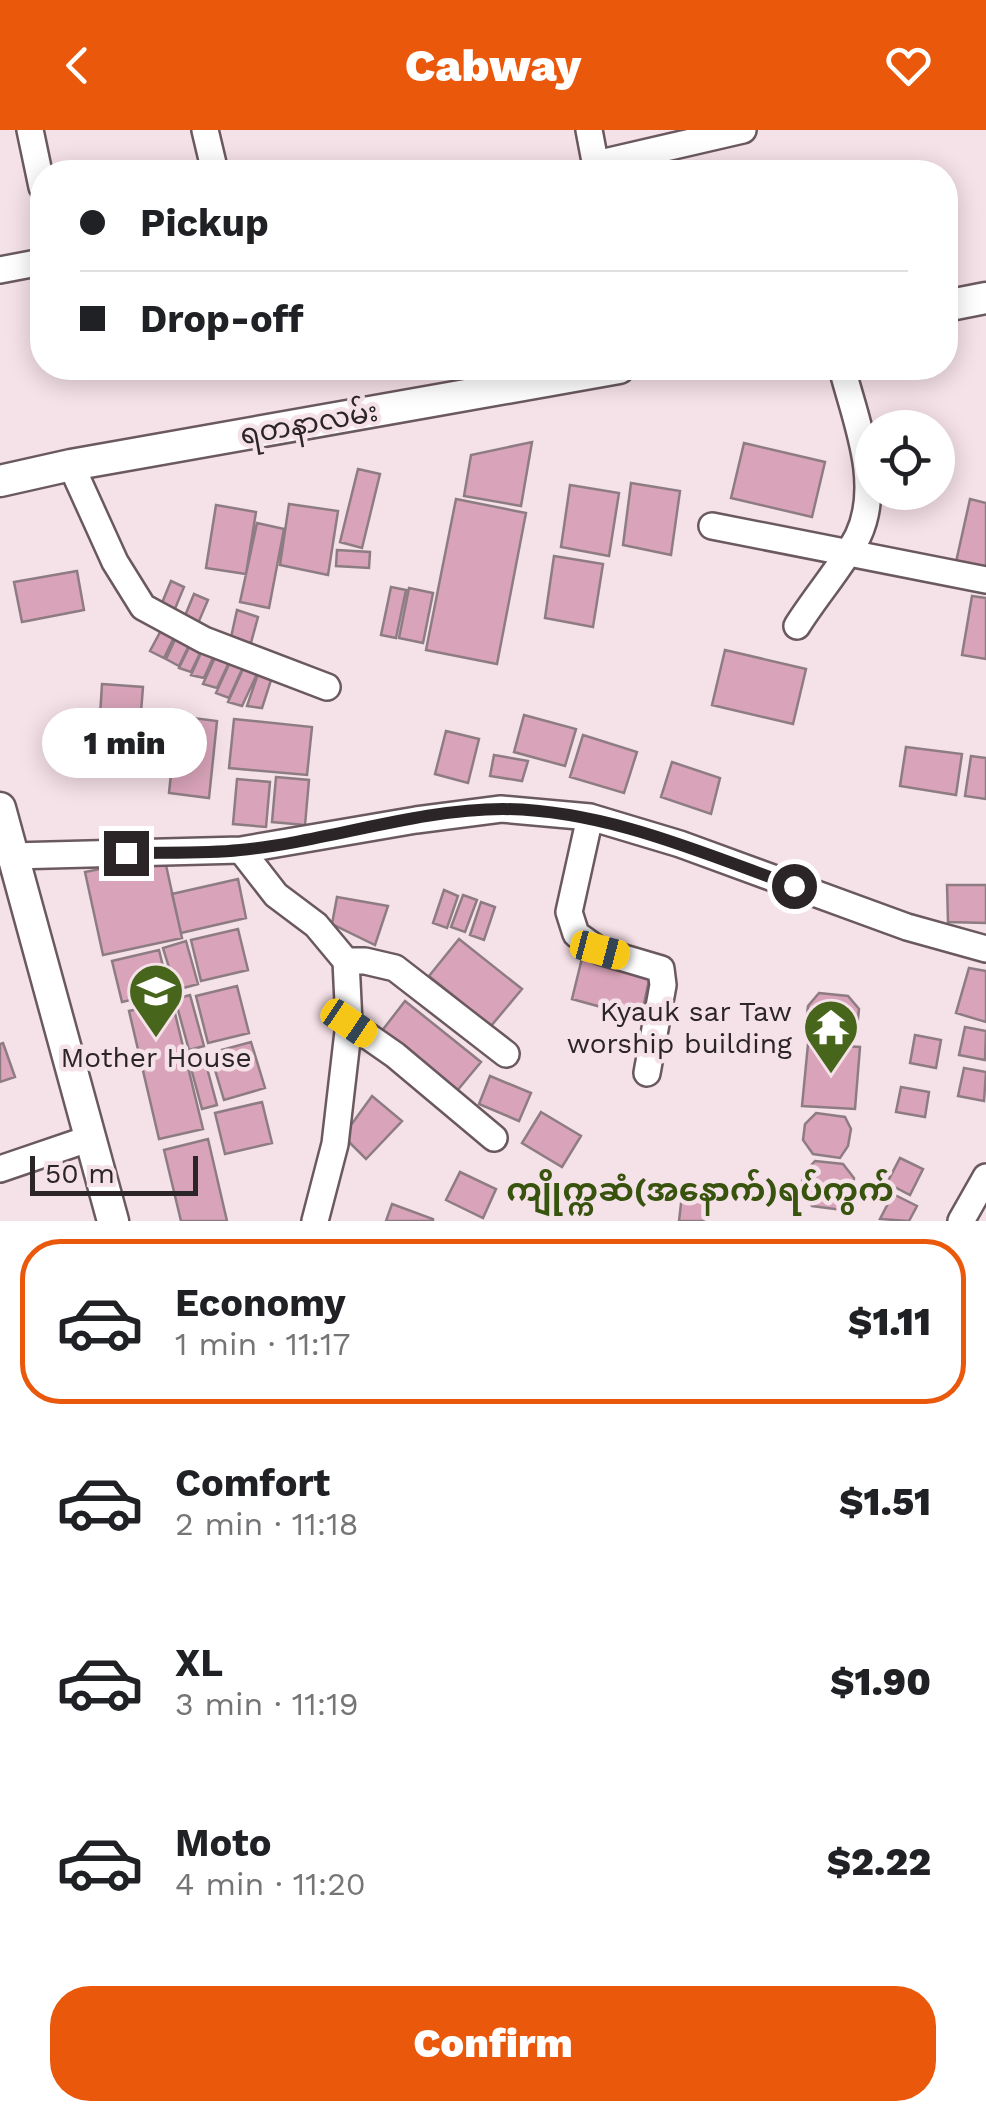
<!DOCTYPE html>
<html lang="en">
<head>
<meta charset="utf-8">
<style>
	body { margin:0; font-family:"Work Sans","Noto Sans Myanmar",sans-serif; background:#f2f2f2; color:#202124; height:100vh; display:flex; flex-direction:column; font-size:38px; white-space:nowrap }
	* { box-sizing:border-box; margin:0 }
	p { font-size:32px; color:#757577 }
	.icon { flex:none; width:55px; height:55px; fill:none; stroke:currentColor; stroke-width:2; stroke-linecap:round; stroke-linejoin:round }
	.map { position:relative; height:1091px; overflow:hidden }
	.side { display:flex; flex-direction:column; background:#fff; flex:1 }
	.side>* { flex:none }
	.top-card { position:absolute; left:30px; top:30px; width:928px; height:220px; border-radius:40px; box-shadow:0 5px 25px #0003; display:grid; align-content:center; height:220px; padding:0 50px; background:#fff }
	.fabs { position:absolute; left:855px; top:280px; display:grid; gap:20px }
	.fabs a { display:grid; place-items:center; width:100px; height:100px; border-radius:50%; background:#fff; box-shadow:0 5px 25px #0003; font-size:50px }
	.scale { position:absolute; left:30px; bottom:25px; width:168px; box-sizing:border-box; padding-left:10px; border:5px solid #2c2528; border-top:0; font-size:28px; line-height:35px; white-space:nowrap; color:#2c2528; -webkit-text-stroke:8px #f5e1e8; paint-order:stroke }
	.end { position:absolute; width:45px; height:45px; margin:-22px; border:12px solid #2c2528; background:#fff; box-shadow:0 0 0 5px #fff }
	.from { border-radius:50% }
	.bubble { position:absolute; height:70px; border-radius:35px; background:#fff; box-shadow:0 5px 25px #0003; font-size:32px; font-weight:800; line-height:70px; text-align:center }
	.car { position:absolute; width:30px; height:60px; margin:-30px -15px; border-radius:12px; box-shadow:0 0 8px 2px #0007; background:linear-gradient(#f5c518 24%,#345 0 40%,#f5c518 0 76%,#345 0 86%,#f5c518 0) }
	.top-card b { display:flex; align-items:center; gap:35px; height:95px; font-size:38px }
	.top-card b+b { border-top:2px solid #e0e0e0 }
	.top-card i { width:25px; height:25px; background:#202124 }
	ul { padding:18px 0 0; list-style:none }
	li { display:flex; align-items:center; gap:30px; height:165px; margin:0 20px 15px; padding:0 30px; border:5px solid transparent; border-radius:40px }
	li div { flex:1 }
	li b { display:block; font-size:38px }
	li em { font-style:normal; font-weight:800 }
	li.selected { border-color:#ea580c }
	li>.icon { width:90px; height:90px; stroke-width:1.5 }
	.action { display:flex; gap:20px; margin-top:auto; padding:20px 50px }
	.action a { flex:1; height:115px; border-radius:40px; background:#ea580c; color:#fff; font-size:40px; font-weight:800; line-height:115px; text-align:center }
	header { display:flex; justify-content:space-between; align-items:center; height:130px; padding:0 50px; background:#ea580c; color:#fff; font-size:45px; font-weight:800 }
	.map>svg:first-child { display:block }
	.building { fill:#d9a4b9; stroke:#8e7c83; stroke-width:2.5 }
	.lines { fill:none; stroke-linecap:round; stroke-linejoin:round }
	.minor-casing { stroke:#6a595f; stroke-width:30 }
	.major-casing { stroke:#6a595f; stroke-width:35 }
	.minor { stroke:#fff; stroke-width:25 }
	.major { stroke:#fff; stroke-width:30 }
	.route { stroke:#2c2528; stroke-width:12 }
	.labels { text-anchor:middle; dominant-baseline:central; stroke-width:9; stroke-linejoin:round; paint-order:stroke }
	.street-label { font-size:28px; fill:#2c2528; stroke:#f5e1e8 }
	.poi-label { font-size:28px; fill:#2c2528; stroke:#f5e1e8; text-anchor:end }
	.quarter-label { font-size:32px; font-weight:bold; fill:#37530d; stroke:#f5e1e8 }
</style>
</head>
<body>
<header><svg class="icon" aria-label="back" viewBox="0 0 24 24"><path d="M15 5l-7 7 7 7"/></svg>Cabway<svg class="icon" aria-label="heart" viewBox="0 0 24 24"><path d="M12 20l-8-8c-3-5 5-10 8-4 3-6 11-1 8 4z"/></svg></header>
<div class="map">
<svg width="986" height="1091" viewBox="0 0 986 1091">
	<rect width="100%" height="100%" fill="#f5e1e8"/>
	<path class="building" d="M532,312l-11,64 -57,-10 7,-41z
		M744,313l81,19 -13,55 -81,-19z
		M358,339l22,5 -18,74 -22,-6z
		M631,353l49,8 -9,64 -48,-10z
		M570,355l49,8 -10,63 -48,-9z
		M456,369l70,14 -29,151 -71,-14z
		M970,369l16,4v66l-30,-7z
		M289,374l49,7 -10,64 -48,-10z
		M216,375l40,7 -10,62 -40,-6z
		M257,393l27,6 -15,79 -29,-6z
		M337,420l33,2 -1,16 -33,-2z
		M554,426l49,8 -10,63 -48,-9z
		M77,441l7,39 -62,12 -8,-40z
		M171,451l13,6 -12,29 -13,-6z
		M391,457l15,3 -10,48 -15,-3z
		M409,458l24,5 -10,50 -24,-5z
		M194,464l14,6 -12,28 -14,-5z
		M972,466l14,2v61l-24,-4z
		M237,480l21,7 -9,33 -19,-8z
		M165,493l13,6 -14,29 -14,-7z
		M179,501l14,6 -14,29 -13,-7z
		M193,509l12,4 -14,29 -12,-4z
		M205,514l12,5 -13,29 -13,-3z
		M725,520l81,19 -13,55 -81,-19z
		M218,521l14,5 -15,32 -14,-4z
		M231,530l13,5 -15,33 -13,-5z
		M243,539l14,5 -15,32 -14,-4z
		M259,541l14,3 -11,34 -15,-2z
		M102,554l41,3 -5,63 -40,-3z
		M524,585l52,14 -11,37 -51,-14z
		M177,586l40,5 -8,77 -40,-5z
		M234,589l78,8 -5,48 -78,-7z
		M446,601l33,8 -11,44 -33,-9z
		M583,605l54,17 -13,41 -54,-16z
		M906,617l56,7 -6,41 -56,-9z
		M494,625l34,6 -6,20 -32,-5z
		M971,626l15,2v41l-21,-3z
		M672,632l48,16 -9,36 -50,-17z
		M276,647l33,3 -4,45 -33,-3z
		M237,649l33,3 -4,45 -33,-3z
		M164,726l18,82 -79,17 -18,-83z
		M238,749l8,39 -65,15 -9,-39z
		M947,755h39v38l-38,-1z
		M444,760l14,6 -11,32 -14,-5z
		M463,765l14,5 -12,32 -14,-5z
		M337,767l51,9 -13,39 -43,-21z
		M481,772l14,5 -11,33 -14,-5z
		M238,799l10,41 -47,11 -10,-41z
		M459,809l63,50 -31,37 -62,-50z
		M186,811l12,43 -22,6 -13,-42z
		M159,820l10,41 -47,11 -10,-41z
		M584,820l66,25 -9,43 -69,-19z
		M969,838l17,3v51l-30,-9z
		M237,856l12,47 -41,10 -12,-47z
		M819,863l29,3 11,13 -2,19 -10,14 -30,-4 -11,-14 2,-18z
		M190,865l14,51 -15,4 -14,-51z
		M172,871l31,128 -44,10 -30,-128z
		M405,871l76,61 -25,30 -75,-60z
		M965,897l21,4 -1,29 -26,-5z
		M915,905l26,5 -5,28 -26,-5z
		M251,912l14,46 -41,12 -14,-47z
		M3,913l12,34 -15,5v-38z
		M808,914l52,3 -5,62 -53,-3z
		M203,923l14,52 -15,4 -14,-52z
		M964,938l22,4 -2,29 -26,-5z
		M490,946l41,17 -12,28 -40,-17z
		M901,957l28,5 -4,25 -29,-5z
		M372,966l30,25 -36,38 -23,-23z
		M262,972l10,41 -47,11 -10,-41z
		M541,982l40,24 -19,31 -40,-24z
		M816,983l29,4 6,12 -3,17 -8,12 -27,-4 -10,-14 2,-16z
		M208,1009l19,82h-46l-17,-71z
		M900,1028l23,11 -13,26 -23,-12z
		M815,1031l28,3 11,14 -2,18 -10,14 -30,-4 -11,-14 2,-18z
		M460,1042l36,17 -13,29 -37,-18z
		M893,1064l24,12 -8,15 -29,-2z
		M682,1065l24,5 -2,21h-25z
		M392,1074l41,15v2h-47z"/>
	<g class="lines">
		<g class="minor-casing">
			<path id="minor" d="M30,0l12,57
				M205,0l10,42
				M589,0l8,42
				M596,34l147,-34
				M0,140l42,-8
				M71,335l44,97 28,45 61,33 123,47
				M712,396l274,54
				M797,496c18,-29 46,-61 61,-90 25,-53 -3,-117 -16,-168
				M590,687l-21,95 7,22 24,17 61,18 2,16 -16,88
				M241,720l35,45 40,30 30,36 3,62 -14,121 -20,77
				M12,726l229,-6 175,-30 85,-11 89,8 90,27 227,83 79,22
				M346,831h19l30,7 111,86
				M349,893l46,32 99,83
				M0,1039l91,-31
				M961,1091l25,-44"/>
		</g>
		<g class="major-casing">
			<path id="major" d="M945,176l41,-8
				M0,351l71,-16 548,-97
				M0,678l113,413"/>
		</g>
		<use href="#minor" class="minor"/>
		<use href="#major" class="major"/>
	</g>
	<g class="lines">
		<path class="route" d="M126,723c38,-1 77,1 114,-3 85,-8 177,-41 263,-41 102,1 197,43 291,77"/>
	</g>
	<defs>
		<g id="school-pin" transform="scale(2.875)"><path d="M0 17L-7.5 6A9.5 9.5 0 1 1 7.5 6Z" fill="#47661b" stroke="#f5e1e8"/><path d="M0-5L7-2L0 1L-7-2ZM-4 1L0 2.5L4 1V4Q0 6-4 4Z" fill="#fff"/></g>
		<g id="temple-pin" transform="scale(2.875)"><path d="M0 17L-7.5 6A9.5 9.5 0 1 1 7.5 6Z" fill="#47661b" stroke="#f5e1e8"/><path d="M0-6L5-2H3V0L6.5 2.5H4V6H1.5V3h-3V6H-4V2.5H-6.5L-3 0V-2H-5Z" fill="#fff"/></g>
	</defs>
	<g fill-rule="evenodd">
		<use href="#school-pin" x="156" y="861"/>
		<use href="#temple-pin" x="831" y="897"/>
	</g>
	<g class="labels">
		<g class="street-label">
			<text transform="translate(309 293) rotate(-10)">ရတနာလမ်း</text>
		</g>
		<g class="poi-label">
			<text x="792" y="881">Kyauk sar Taw<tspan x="792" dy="32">worship building</tspan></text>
			<text x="156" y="927" text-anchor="middle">Mother House</text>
		</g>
		<g class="quarter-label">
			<text x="700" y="1060">ကျိုက္ကဆံ(အနောက်)ရပ်ကွက်</text>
		</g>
	</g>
</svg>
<div class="fabs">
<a><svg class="icon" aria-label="locate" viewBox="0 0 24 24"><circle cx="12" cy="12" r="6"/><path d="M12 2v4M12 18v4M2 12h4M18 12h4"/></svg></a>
</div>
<div class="scale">50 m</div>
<i class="end from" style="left:794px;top:756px"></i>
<i class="end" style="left:126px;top:723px"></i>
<div class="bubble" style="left:42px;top:578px;width:165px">1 min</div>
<i class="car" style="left:600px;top:820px;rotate:105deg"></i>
<i class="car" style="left:349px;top:893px;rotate:124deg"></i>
<div class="top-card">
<b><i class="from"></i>Pickup</b>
<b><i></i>Drop-off</b>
</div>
</div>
<section class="side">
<ul>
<li class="selected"><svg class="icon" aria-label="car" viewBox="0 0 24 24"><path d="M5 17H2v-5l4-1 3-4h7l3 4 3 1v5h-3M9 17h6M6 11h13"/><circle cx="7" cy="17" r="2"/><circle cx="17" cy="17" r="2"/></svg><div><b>Economy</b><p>1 min · 11:17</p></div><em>$1.11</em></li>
<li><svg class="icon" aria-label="car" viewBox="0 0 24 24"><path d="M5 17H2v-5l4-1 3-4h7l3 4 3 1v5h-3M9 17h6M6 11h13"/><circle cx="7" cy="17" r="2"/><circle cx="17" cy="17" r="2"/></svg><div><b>Comfort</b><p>2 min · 11:18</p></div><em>$1.51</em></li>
<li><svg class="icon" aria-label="car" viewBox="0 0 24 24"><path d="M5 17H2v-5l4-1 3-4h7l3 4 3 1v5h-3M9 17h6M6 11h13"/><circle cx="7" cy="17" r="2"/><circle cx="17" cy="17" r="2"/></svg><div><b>XL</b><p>3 min · 11:19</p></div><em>$1.90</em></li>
<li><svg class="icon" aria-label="car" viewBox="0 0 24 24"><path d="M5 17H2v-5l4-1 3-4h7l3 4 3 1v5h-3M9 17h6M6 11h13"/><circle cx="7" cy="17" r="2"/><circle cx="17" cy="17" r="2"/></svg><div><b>Moto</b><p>4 min · 11:20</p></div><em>$2.22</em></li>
</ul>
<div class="action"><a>Confirm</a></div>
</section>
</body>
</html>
